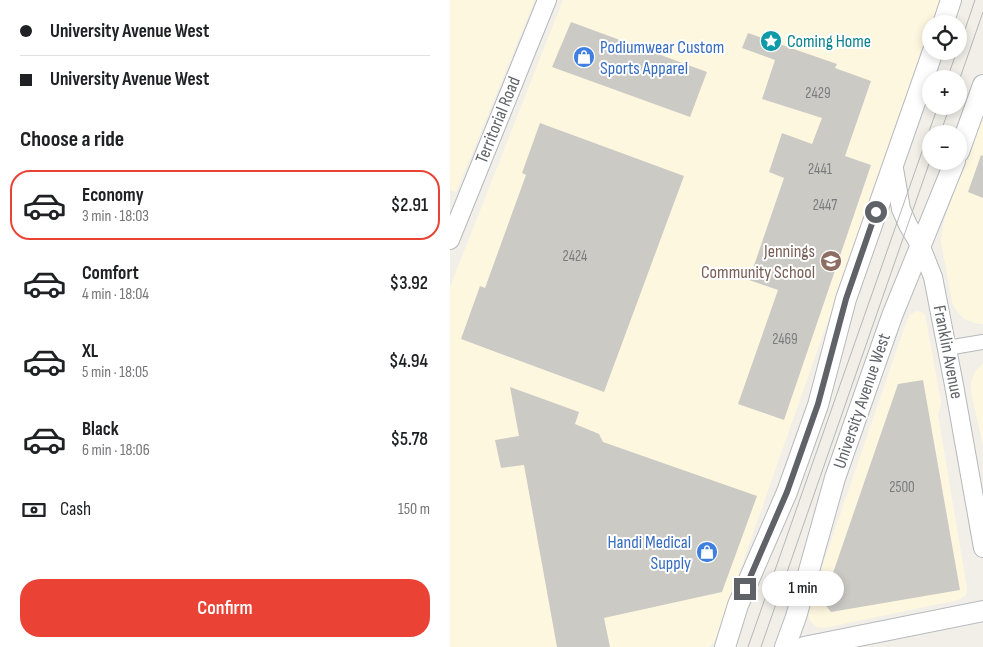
<!DOCTYPE html>
<html lang="en">
<head>
<meta charset="utf-8">
<style>
	body { margin:0; font-family:"Sofia Sans Condensed",sans-serif; background:#f6f6f6; color:#202124; height:100vh; display:flex; flex-direction:column; font-size:19px; white-space:nowrap }
	* { box-sizing:border-box; margin:0 }
	p { font-size:16px; color:#757577 }
	.icon { flex:none; width:28px; height:28px; fill:none; stroke:currentColor; stroke-width:2; stroke-linecap:round; stroke-linejoin:round }
	.map { position:relative; flex:1; overflow:hidden }
	.details { display:flex; flex-direction:column; background:#fff; width:450px }
	.details>* { flex:none }
	.banner { display:grid; align-content:center; height:110px; padding:0 20px; background:#fff }
	.fabs { position:absolute; left:472px; top:15px; display:grid; gap:10px }
	.fabs a { display:grid; place-items:center; width:45px; height:45px; border-radius:50%; background:#fff; box-shadow:0 2px 8px #0003; font-size:25px }
	.end { position:absolute; width:22px; height:22px; margin:-11px; border:6px solid #5f6368; background:#fff; box-shadow:0 0 0 2px #fff }
	.from { border-radius:50% }
	.bubble { position:absolute; height:35px; border-radius:18px; background:#fff; box-shadow:0 2px 8px #0003; font-size:16px; font-weight:600; line-height:35px; text-align:center }
	.banner b { display:flex; align-items:center; gap:18px; height:48px; font-size:19px }
	.banner b+b { border-top:1px solid #e0e0e0 }
	.banner i { width:12px; height:12px; background:#202124 }
	ul { padding:0; list-style:none }
	li { display:flex; align-items:center; gap:15px; height:70px; margin:0 10px 8px; padding:0 10px; border:2px solid transparent; border-radius:20px }
	li div { flex:1 }
	li b { display:block; font-size:19px }
	li em { font-style:normal; font-weight:600 }
	li.on { border-color:#ea4335 }
	li>.icon { width:45px; height:45px; stroke-width:1.5 }
	h2 { padding:0 20px; font-size:22px; line-height:60px }
	.pay { display:flex; align-items:center; gap:12px; height:55px; padding:0 20px; font-size:19px }
	.pay p { margin-inline-start:auto }
	.action { display:flex; gap:10px; margin-top:auto; padding:10px 20px }
	.action a { flex:1; height:58px; border-radius:20px; background:#ea4335; color:#fff; font-size:20px; font-weight:600; line-height:58px; text-align:center }
	main { display:flex; flex:1; min-height:0 }
	.map>svg:first-child { display:block }
	.commercial { fill:#fef7e0 }
	.building { fill:#cccac5 }
	.lines { fill:none; stroke-linecap:round; stroke-linejoin:round }
	.minor-casing { stroke:#b5b8bc; stroke-width:16 }
	.tertiary-casing { stroke:#b5b8bc; stroke-width:20 }
	.secondary-casing { stroke:#b6babf; stroke-width:22 }
	.minor { stroke:#fff; stroke-width:14 }
	.tertiary { stroke:#fff; stroke-width:18 }
	.secondary { stroke:#fff; stroke-width:20 }
	.tram { stroke:#b6b7b8; stroke-width:1 }
	.route { stroke:#5f6368; stroke-width:6 }
	.labels { text-anchor:middle; dominant-baseline:central; stroke-width:4; stroke-linejoin:round; paint-order:stroke }
	.number-label { font-size:15px; fill:#7a7d7f }
	.culture-label { font-size:18px; fill:#0d838f; stroke:#fff; text-anchor:start }
	.shop-label { font-size:18px; fill:#366cbe; stroke:#fff; text-anchor:start }
	.street-label { font-size:18px; fill:#5f6368; stroke:#fff }
	.education-label { font-size:18px; fill:#785e54; stroke:#fff; text-anchor:end }
</style>
</head>
<body>
<main>
<section class="details">
<div class="banner">
<b><i class="from"></i>University Avenue West</b>
<b><i></i>University Avenue West</b>
</div>
<h2>Choose a ride</h2>
<ul>
<li class="on"><svg class="icon" aria-label="car" viewBox="0 0 24 24"><path d="M5 17H2v-5l4-1 3-4h7l3 4 3 1v5h-3M9 17h6M6 11h13"/><circle cx="7" cy="17" r="2"/><circle cx="17" cy="17" r="2"/></svg><div><b>Economy</b><p>3 min · 18:03</p></div><em>$2.91</em></li>
<li><svg class="icon" aria-label="car" viewBox="0 0 24 24"><path d="M5 17H2v-5l4-1 3-4h7l3 4 3 1v5h-3M9 17h6M6 11h13"/><circle cx="7" cy="17" r="2"/><circle cx="17" cy="17" r="2"/></svg><div><b>Comfort</b><p>4 min · 18:04</p></div><em>$3.92</em></li>
<li><svg class="icon" aria-label="car" viewBox="0 0 24 24"><path d="M5 17H2v-5l4-1 3-4h7l3 4 3 1v5h-3M9 17h6M6 11h13"/><circle cx="7" cy="17" r="2"/><circle cx="17" cy="17" r="2"/></svg><div><b>XL</b><p>5 min · 18:05</p></div><em>$4.94</em></li>
<li><svg class="icon" aria-label="car" viewBox="0 0 24 24"><path d="M5 17H2v-5l4-1 3-4h7l3 4 3 1v5h-3M9 17h6M6 11h13"/><circle cx="7" cy="17" r="2"/><circle cx="17" cy="17" r="2"/></svg><div><b>Black</b><p>6 min · 18:06</p></div><em>$5.78</em></li>
</ul>
<div class="pay"><svg class="icon" aria-label="cash" viewBox="0 0 24 24"><path d="M3 7h18v10H3z"/><circle cx="12" cy="12" r="2"/></svg>Cash<p>150 m</p></div>
<div class="action"><a>Confirm</a></div>
</section>
<div class="map">
<svg width="533" height="647" viewBox="0 0 533 647">
	<rect width="100%" height="100%" fill="#f1efe8"/>
	<path class="commercial" d="M0,0h85l-79,192 -6,-2z
		M113,0h378l-8,24h-2v4l-216,613 -6,6h-259v-360z
		M533,111v213l-9,-1 -11,-5 -10,-12 -12,-64 2,-18z
		M466,311l6,1 3,3 16,87 -3,13 29,174 -1,6 -8,5 -134,28 -8,-1 -7,-8 -1,-11 98,-285 4,-8z
		M533,363v83l-12,-54v-10l4,-10z"/>
	<path class="building" d="M121,22l136,50 -17,45 -138,-50z
		M298,33l89,31 -2,4 36,13 -26,75 26,9 -87,255 -46,-16 40,-114 -29,-10 35,-102 -15,-6 13,-39 30,11 10,-26 -60,-19 13,-39 -33,-12z
		M90,123l144,53 -80,216 -143,-53 19,-53 5,2 41,-113 -4,-2z
		M531,155l2,1v42l-15,-6z
		M473,380l37,210 -129,22 -8,-10 75,-218z
		M60,387l69,25 -4,12 24,10 4,8 154,54 -35,96 -118,26 6,29h-53l-33,-182 -23,3 -6,-28 24,-4z"/>
	<g class="lines">
		<g class="minor-casing">
			<path id="minor" d="M497,348l36,-6"/>
		</g>
		<g class="tertiary-casing">
			<path id="tertiary" d="M443,163l8,46 7,16 13,22 12,30 21,108 29,163
				M0,240l97,-240"/>
		</g>
		<g class="secondary-casing">
			<path id="secondary" d="M493,24l8,-24
				M509,152l24,-67
				M275,647l13,-42 49,-113 31,-87 28,-106 87,-248
				M335,647l11,-30 39,-139 57,-162 63,-155
				M354,647l179,-36"/>
		</g>
		<use href="#minor" class="minor"/>
		<use href="#tertiary" class="tertiary"/>
		<use href="#secondary" class="secondary"/>
		<path class="tram" d="M509,47l16,-47
			M497,79l10,-28
			M509,81l24,-69
			M490,134l10,-28
			M298,647l190,-541
			M311,647l170,-489"/>
	</g>
	<g class="lines">
		<path class="route" d="M295,589l42,-97 31,-88 28,-105 30,-87"/>
	</g>
	<defs>
		<g id="sight-disc" transform="scale(1.125)"><circle r="9.5" fill="#0f9aa8" stroke="#fff"/><path d="M0-6L1.8-2.2L6-1.7L2.9 1.2L3.7 5.4L0 3.3L-3.7 5.4L-2.9 1.2L-6-1.7L-1.8-2.2Z" fill="#fff"/></g>
		<g id="shop-disc" transform="scale(1.125)"><circle r="9.5" fill="#3f7fe0" stroke="#fff"/><path d="M-5-2.5h2.3a2.7 3.5 0 0 1 5.4 0H5L5.5 6h-11ZM-1.5-2.5h3a1.5 2.3 0 0 0-3 0Z" fill="#fff"/></g>
		<g id="school-disc" transform="scale(1.125)"><circle r="9.5" fill="#8d6e63" stroke="#fff"/><path d="M0-5L7-2L0 1L-7-2ZM-4 1L0 2.5L4 1V4Q0 6-4 4Z" fill="#fff"/></g>
	</defs>
	<g fill-rule="evenodd">
		<use href="#sight-disc" x="321" y="41"/>
		<use href="#shop-disc" x="134" y="57"/>
		<use href="#school-disc" x="381" y="261"/>
		<use href="#shop-disc" x="257" y="552"/>
	</g>
	<g class="labels">
		<g class="number-label">
			<text x="368" y="93">2429</text>
			<text x="370" y="169">2441</text>
			<text x="375" y="205">2447</text>
			<text x="125" y="256">2424</text>
			<text x="335" y="339">2469</text>
			<text x="452" y="487">2500</text>
		</g>
		<g class="culture-label">
			<text x="337" y="41">Coming Home</text>
		</g>
		<g class="shop-label">
			<text x="150" y="47">Podiumwear Custom<tspan x="150" dy="21">Sports Apparel</tspan></text>
			<text x="241" y="542" text-anchor="end">Handi Medical<tspan x="241" dy="21">Supply</tspan></text>
		</g>
		<g class="street-label">
			<text transform="translate(48 120) rotate(-68)">Territorial Road</text>
			<text transform="translate(498 352) rotate(79)">Franklin Avenue</text>
			<text transform="translate(412 401) rotate(-71)">University Avenue West</text>
		</g>
		<g class="education-label">
			<text x="365" y="251">Jennings<tspan x="365" dy="21">Community School</tspan></text>
		</g>
	</g>
</svg>
<div class="fabs">
<a><svg class="icon" aria-label="locate" viewBox="0 0 24 24"><circle cx="12" cy="12" r="6"/><path d="M12 2v4M12 18v4M2 12h4M18 12h4"/></svg></a>
<a>+</a>
<a>−</a>
</div>
<i class="end from" style="left:426px;top:212px"></i>
<i class="end" style="left:295px;top:589px"></i>
<div class="bubble" style="left:312px;top:571px;width:82px">1 min</div>
</div>
</main>
</body>
</html>
